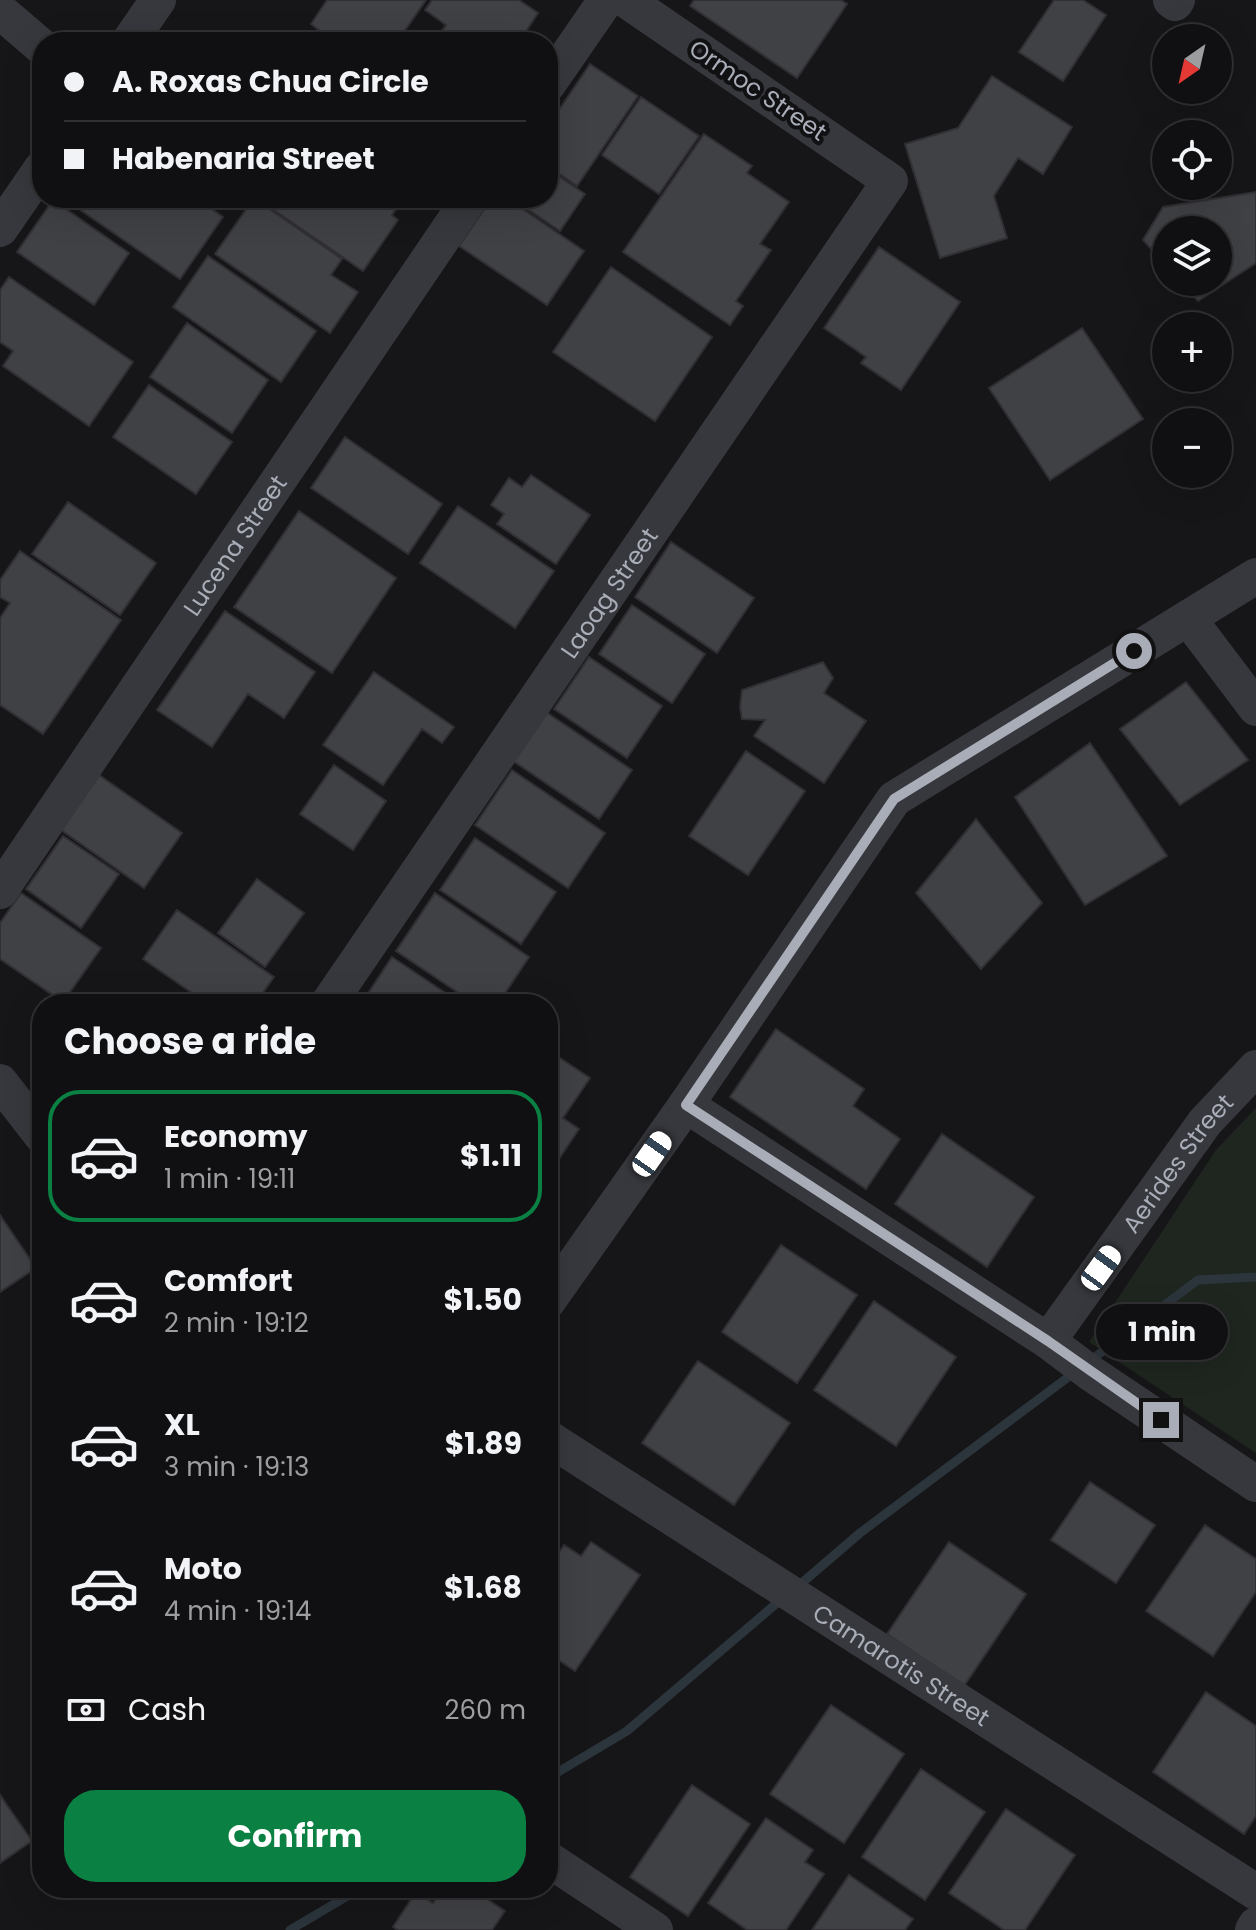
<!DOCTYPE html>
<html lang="en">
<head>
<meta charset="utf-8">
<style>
	body { margin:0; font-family:Poppins,sans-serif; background:#1e1e20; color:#f1f3f6; height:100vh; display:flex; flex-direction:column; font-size:30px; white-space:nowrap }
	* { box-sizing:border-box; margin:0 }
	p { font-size:26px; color:#9c9d9f }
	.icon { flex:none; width:44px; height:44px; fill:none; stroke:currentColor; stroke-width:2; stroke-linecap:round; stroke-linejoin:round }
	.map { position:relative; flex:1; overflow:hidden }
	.details { position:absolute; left:32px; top:994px; width:526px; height:904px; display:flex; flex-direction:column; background:#101012; border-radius:32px; box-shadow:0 8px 32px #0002,0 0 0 2px #303032 }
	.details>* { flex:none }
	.top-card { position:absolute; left:32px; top:32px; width:526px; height:176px; border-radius:32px; box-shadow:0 8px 32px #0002,0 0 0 2px #303032; display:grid; align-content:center; height:176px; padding:0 32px; background:#101012 }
	.needle { width:52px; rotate:214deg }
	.controls { position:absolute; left:1152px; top:24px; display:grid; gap:16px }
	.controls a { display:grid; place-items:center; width:80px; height:80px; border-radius:50%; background:#101012; box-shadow:0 8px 32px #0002,0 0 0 2px #303032; font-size:40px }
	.end { position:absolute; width:36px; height:36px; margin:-18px; border:10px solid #a8adb8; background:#111; box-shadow:0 0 0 4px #111 }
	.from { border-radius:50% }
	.bubble { position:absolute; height:56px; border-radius:28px; background:#101012; box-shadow:0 8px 32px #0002,0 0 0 2px #303032; font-size:26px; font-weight:700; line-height:56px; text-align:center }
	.car { position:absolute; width:24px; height:48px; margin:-24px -12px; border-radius:10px; box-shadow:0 0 6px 2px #0007; background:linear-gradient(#fff 24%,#345 0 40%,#fff 0 76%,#345 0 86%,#fff 0) }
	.top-card b { display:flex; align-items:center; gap:28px; height:76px; font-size:30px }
	.top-card b+b { border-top:2px solid #303032 }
	.top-card i { width:20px; height:20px; background:#f1f3f6 }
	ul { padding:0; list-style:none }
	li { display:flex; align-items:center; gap:24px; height:132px; margin:0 16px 12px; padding:0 16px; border:4px solid transparent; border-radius:32px }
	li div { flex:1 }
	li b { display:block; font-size:30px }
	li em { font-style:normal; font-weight:700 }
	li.on { border-color:#0b8043 }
	li>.icon { width:72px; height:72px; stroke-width:1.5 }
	h2 { padding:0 32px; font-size:36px; line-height:96px }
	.pay { display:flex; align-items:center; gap:20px; height:88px; padding:0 32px; font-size:30px }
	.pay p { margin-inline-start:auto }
	.primary-button { display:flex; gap:16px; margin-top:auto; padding:16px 32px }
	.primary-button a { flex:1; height:92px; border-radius:32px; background:#0b8043; color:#fff; font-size:32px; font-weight:700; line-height:92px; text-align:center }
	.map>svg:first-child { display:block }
	.green { fill:#1e261f }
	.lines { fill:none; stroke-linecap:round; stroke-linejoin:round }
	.stream { stroke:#2c353c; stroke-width:9 }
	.building { fill:#404145; stroke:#303034; stroke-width:2 }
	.street { stroke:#37383d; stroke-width:36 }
	.route { stroke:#a8adb8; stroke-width:10 }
	.labels { text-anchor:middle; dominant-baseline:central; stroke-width:8; stroke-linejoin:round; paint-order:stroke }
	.street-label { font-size:24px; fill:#a8adb8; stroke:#111113 }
</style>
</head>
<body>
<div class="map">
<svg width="1256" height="1930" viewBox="0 0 1256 1930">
	<rect width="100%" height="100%" fill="#161618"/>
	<path class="green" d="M1256,1108v345l-167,-111 127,-192z"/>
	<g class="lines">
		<path class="stream" d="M1087,1363l111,-83 58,-3
			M796,1588l64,-55 215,-161
			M548,1778l79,-47 157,-134
			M290,1930l71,-42"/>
	</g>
	<path class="building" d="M327,0h99l-29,42h-63l-23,-18z
		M432,0h87l19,13 -19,29h-85l12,-17 -21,-15z
		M694,0h147l6,4 -50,74 -107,-72z
		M1054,0h29l23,15 -43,66 -44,-29z
		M590,64l48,32 -61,90 -29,-20v-40z
		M992,76l80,51 -29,47 -25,-16 -24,38 13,42 -67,20 -35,-114 53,-16z
		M641,97l58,39 -40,58 -57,-39z
		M704,134l48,32 -5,7 42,29 -29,42 11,6 -35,51 7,5 -13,19 -107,-73z
		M548,169l37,25 -25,37 -49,-33h37z
		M1256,192v71l-58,38 -17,-19h37v-52h-52v36l-23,-26 20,-33z
		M63,198h133l27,19 -43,62z
		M254,198l88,61 -11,16 27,17 -28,41 -115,-79z
		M256,198h125l16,10 -5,7 6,5 -35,51z
		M492,198h15l77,53 -37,54 -88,-59z
		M53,200l76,53 -35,52 -77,-53z
		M879,247l81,55 -59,88 -40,-27 5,-6 -42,-29z
		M208,256l108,75 -35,51 -108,-75z
		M611,267l101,70 -57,84 -102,-69z
		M9,277l124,85 -44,64 -86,-60 10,-15 -13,-9v-52z
		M187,323l81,57 -36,53 -82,-56z
		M1082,328l61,91 -93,61 -61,-92z
		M149,385l83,57 -36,52 -83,-57z
		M345,437l97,67 -34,50 -97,-66z
		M531,475l59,40 -34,49 -59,-40 7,-10 -13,-9 18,-27 13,9z
		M68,502l88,61 -36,52 -88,-61z
		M458,506l96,65 -39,57 -95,-65z
		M299,511l97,67 -64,95 -98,-66z
		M671,542l83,56 -37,55 -82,-56z
		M20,551l101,69 -78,114 -43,-29v-87l10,-15 -10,-6v-17z
		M632,605l73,49 -33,49 -73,-49z
		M225,611l90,61 -31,46 -36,-24 -36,53 -55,-37z
		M589,657l73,49 -35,52 -73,-49z
		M823,662l10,16 -9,15 42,28 -42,62 -70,-47 11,-16 -23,-1 -2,-12 2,-17z
		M374,672l80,55 -12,16 -20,-14 -39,56 -60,-40z
		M1186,682l62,78 -68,45 -60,-76z
		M546,712l86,58 -33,49 -86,-58z
		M1090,743l77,113 -82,49 -70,-108z
		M746,751l59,40 -57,84 -59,-39z
		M334,765l52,36 -33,49 -53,-36z
		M512,770l93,63 -37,55 -93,-63z
		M99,775l83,58 -38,55 -83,-58z
		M976,819l66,84 -61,66 -65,-76z
		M63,836l56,38 -38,54 -55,-39z
		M475,838l81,54 -35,52 -81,-54z
		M257,879l47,34 -39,54 -47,-34z
		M21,893l80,55 -38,54 -63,-43v-36z
		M435,893l94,64 -31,47h-23l-79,-53z
		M177,910l97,67 -19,27h-47l-65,-45z
		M392,957l70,47h-101z
		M776,1029l88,60 -11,17 47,33 -34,50 -136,-92z
		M548,1050l42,28 -27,40 16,11 -22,33 -9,-6z
		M942,1134l92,63 -47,70 -92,-63z
		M0,1215l36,53 -36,24z
		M781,1245l76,50 -60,88 -75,-51z
		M874,1301l82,56 -60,89 -82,-56z
		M698,1361l92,62 -56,82 -92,-62z
		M1090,1482l65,43 -39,58 -65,-43z
		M1205,1525l51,34v33l-43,64 -67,-45z
		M591,1542l49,33 -65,96 -27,-18v-84l16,-24 17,11z
		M949,1542l77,52 -62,92 -77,-52z
		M548,1685l11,8 -11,16z
		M1206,1692l50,34v90l-12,18 -91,-62z
		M831,1705l73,49 -60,89 -74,-49z
		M921,1769l64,43 -60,88 -63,-43z
		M692,1785l58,39 -62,92 -58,-39z
		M0,1795l32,46 -32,22z
		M1006,1809l69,46 -50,75h-21l-55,-37z
		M766,1818l47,32 -8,12 19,12 -38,56h-39l-39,-27z
		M849,1875l64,44 -8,11h-93z
		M310,1888h22l-7,10z
		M443,1888h27l35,23 -13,19h-94l-5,-3 23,-35 17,11z"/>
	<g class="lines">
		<g class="street">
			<path d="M1171,0l4,3 2,-3"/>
			<path d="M0,11l42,36"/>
			<path d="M129,42l29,-42"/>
			<path d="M548,84l58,-84"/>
			<path d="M0,229l42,-61"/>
			<path d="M1188,618l68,90"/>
			<path id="s1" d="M0,891l470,-693"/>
			<path id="s2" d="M328,1004l562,-823 -264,-181"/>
			<path d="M0,1082l42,54"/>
			<path d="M686,1105l362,236 41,31 167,112"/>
			<path d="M548,1301l138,-196 208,-306 362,-223"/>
			<path id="s3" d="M1048,1341l157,-219 51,-54"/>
			<path id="s4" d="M548,1438l708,454"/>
			<path d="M548,1859l107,71"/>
			<path d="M1253,1930l3,-5"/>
		</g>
	</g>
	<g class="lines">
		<path class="route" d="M1134,651l-240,148 -208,306 362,236 113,79"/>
	</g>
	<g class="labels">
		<g class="street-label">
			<text transform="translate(758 90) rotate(34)">Ormoc Street</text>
			<text stroke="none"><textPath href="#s1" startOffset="418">Lucena Street</textPath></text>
			<text stroke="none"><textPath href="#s2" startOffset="498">Laoag Street</textPath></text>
			<text stroke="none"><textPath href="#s3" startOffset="220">Aerides Street</textPath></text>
			<text stroke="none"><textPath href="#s4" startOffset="420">Camarotis Street</textPath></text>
		</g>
	</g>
</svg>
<div class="controls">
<a><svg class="needle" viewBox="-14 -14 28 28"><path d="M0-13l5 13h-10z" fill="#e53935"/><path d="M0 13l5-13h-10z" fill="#9c9d9f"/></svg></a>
<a><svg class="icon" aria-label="locate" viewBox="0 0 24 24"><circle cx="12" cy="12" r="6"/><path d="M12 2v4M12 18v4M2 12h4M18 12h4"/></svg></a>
<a><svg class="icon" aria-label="layers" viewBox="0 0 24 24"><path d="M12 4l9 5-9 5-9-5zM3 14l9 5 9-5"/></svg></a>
<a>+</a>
<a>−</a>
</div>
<i class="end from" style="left:1134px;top:651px"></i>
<i class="end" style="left:1161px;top:1420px"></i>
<div class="bubble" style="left:1096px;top:1304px;width:132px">1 min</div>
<i class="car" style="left:652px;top:1154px;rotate:35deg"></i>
<i class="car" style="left:1101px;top:1268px;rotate:36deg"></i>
<div class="top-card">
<b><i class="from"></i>A. Roxas Chua Circle</b>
<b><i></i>Habenaria Street</b>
</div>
<section class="details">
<h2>Choose a ride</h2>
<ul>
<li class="on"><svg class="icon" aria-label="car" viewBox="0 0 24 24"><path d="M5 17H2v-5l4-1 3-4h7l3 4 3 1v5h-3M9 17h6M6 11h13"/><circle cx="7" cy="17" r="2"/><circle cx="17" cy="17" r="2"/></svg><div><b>Economy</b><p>1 min · 19:11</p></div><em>$1.11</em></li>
<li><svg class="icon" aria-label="car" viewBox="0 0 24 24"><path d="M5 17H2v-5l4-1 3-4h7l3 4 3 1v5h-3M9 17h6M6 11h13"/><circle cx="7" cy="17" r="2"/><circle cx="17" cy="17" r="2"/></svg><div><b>Comfort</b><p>2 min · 19:12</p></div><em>$1.50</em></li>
<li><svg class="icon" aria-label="car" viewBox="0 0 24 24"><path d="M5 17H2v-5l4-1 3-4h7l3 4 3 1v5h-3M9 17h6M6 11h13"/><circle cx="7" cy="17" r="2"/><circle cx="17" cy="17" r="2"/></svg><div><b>XL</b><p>3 min · 19:13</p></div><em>$1.89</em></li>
<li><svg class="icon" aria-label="car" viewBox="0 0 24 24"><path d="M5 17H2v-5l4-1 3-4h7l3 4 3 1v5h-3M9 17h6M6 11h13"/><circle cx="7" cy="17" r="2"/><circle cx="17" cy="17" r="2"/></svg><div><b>Moto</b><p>4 min · 19:14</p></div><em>$1.68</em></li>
</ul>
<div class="pay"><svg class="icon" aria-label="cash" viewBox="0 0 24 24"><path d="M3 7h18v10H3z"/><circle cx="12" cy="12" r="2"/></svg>Cash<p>260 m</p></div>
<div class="primary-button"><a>Confirm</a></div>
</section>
</div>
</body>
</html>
